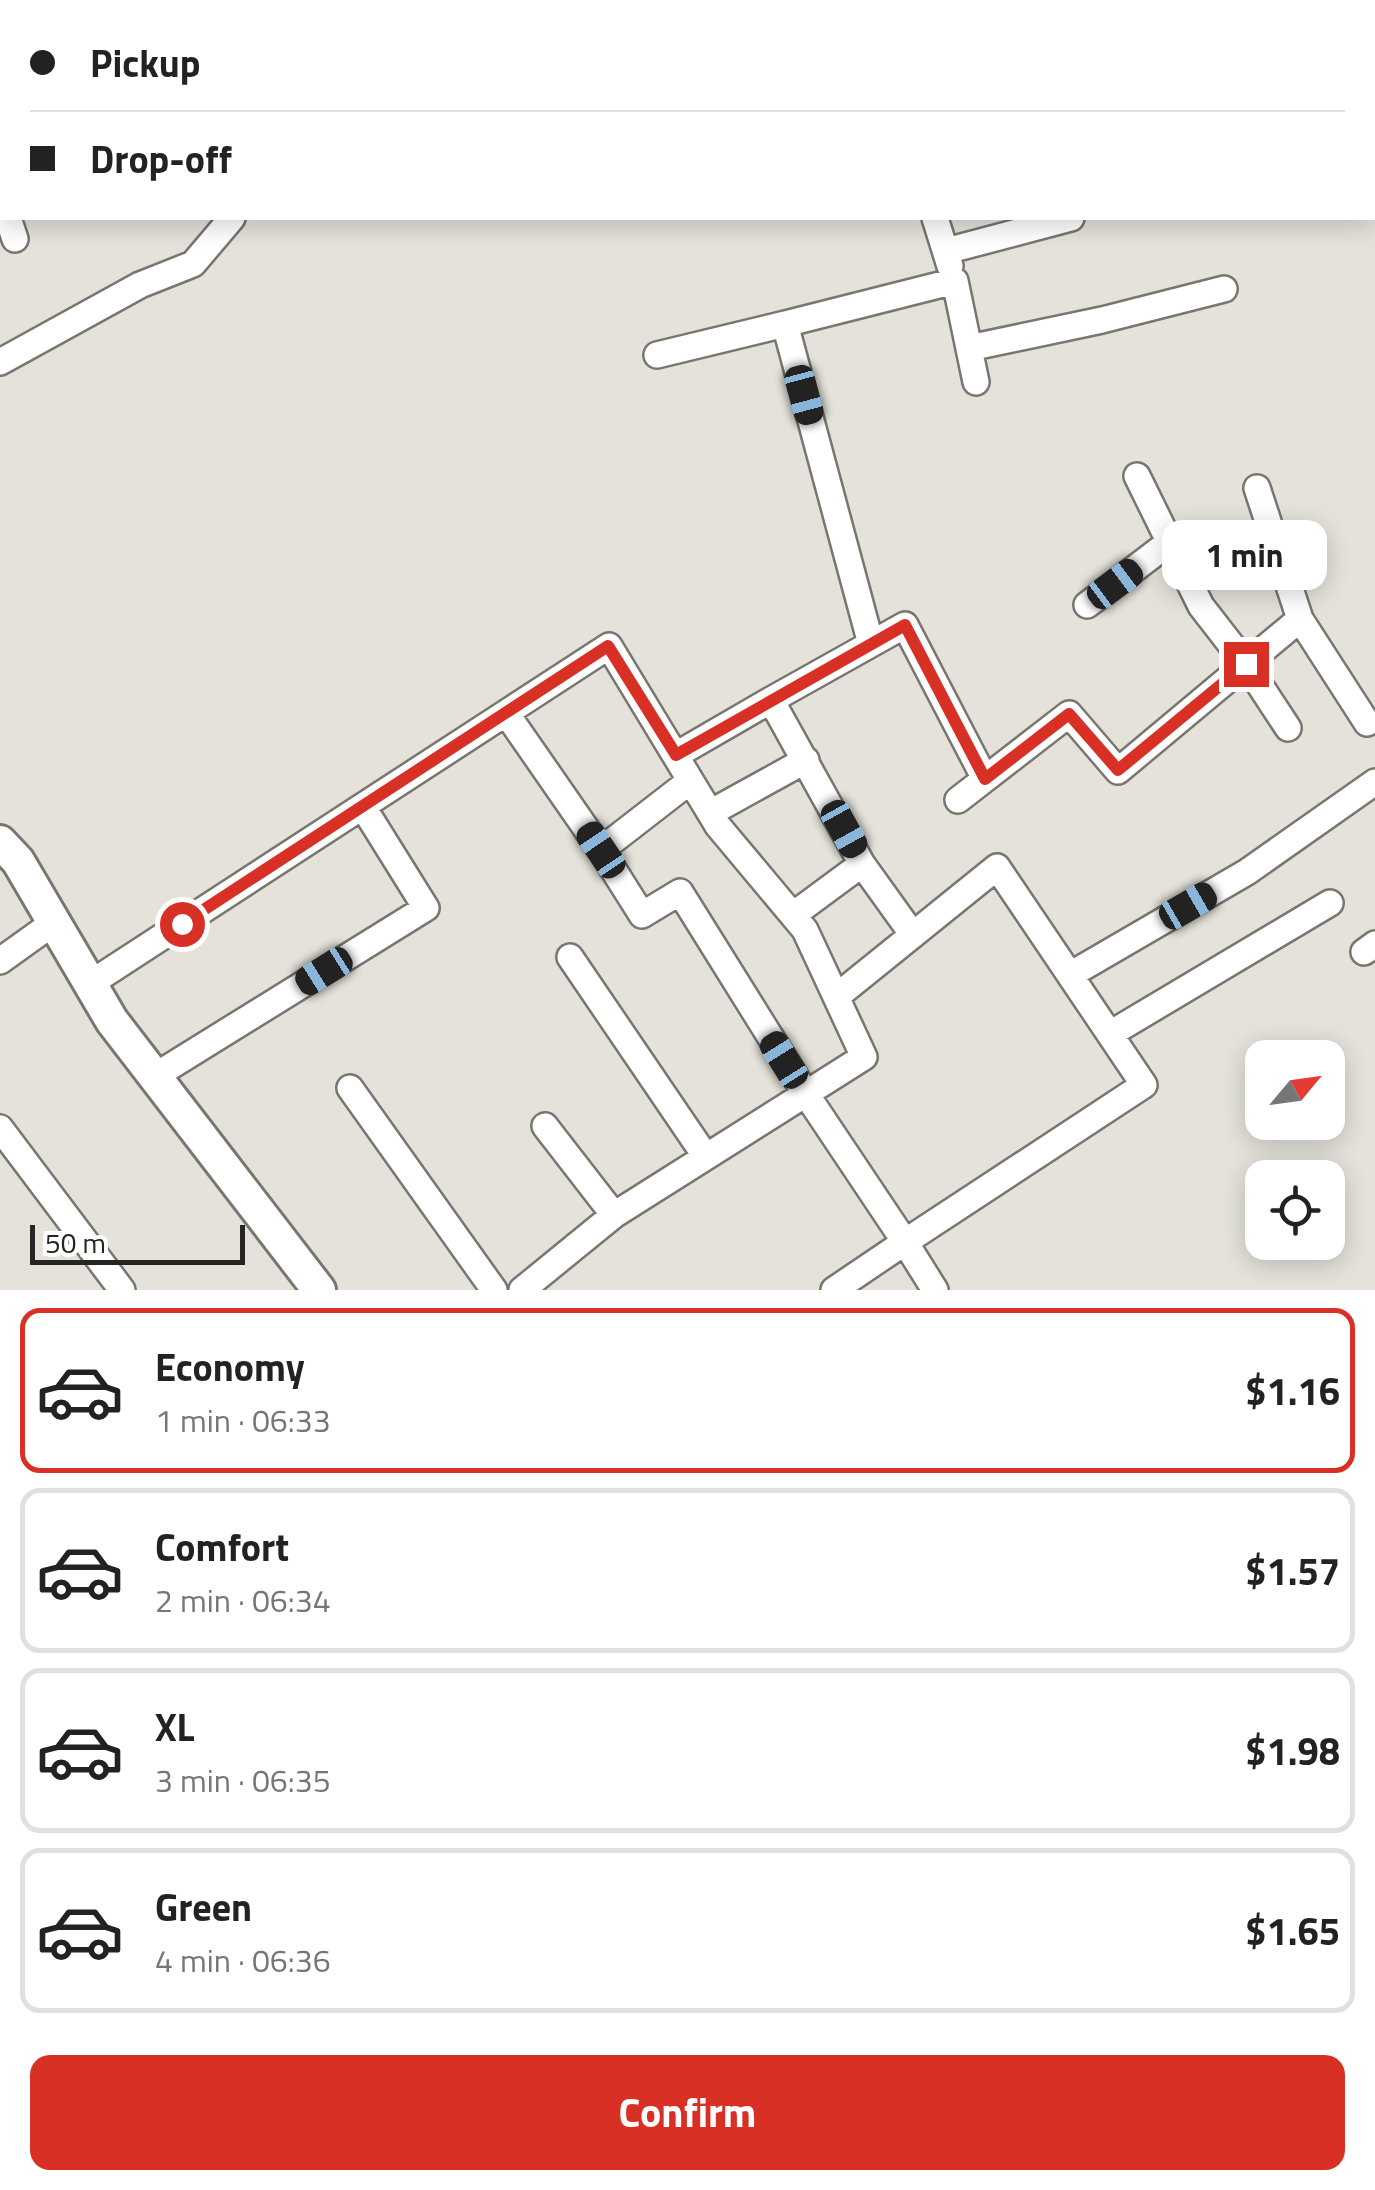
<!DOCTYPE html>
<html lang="en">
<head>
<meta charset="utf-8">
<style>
	body { margin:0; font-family:"Titillium Web",sans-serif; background:#f2f2f2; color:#222; height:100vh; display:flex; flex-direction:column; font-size:38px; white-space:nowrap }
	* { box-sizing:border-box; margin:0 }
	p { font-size:32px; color:#767676 }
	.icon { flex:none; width:55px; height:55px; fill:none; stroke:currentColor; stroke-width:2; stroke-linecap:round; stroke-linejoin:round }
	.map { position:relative; height:1290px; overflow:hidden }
	.panel { display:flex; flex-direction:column; background:#fff; flex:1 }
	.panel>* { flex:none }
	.banner { position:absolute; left:0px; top:0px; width:1375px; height:220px; box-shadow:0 5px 25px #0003; display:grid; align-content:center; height:220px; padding:0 30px; background:#fff }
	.needle { width:65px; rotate:61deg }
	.fabs { position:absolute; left:1245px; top:1040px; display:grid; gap:20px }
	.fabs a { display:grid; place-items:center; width:100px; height:100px; border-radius:20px; background:#fff; box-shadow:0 5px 25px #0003; font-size:50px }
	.scale { position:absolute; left:30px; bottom:25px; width:215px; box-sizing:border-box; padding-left:10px; border:5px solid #262522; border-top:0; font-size:28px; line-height:35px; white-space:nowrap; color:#262522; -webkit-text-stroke:8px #fff; paint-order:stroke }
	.end { position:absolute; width:45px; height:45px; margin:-22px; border:12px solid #d93025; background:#fff; box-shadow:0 0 0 5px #fff }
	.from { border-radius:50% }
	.bubble { position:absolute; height:70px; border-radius:20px; background:#fff; box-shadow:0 5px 25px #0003; font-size:32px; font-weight:700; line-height:70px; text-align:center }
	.car { position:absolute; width:30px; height:60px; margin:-30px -15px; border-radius:12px; box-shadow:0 0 8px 2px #0007; background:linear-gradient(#222 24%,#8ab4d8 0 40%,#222 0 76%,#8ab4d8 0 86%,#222 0) }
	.banner b { display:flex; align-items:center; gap:35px; height:95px; font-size:38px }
	.banner b+b { border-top:2px solid #e0e0e0 }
	.banner i { width:25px; height:25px; background:#222 }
	ul { padding:18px 0 0; list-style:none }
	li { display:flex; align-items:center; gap:30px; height:165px; margin:0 20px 15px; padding:0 10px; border:5px solid #e0e0e0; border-radius:20px }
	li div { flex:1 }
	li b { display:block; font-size:38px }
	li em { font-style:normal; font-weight:700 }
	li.selected { border-color:#d93025 }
	li>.icon { width:90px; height:90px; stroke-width:1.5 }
	.button { display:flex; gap:20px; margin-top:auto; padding:20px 30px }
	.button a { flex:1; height:115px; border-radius:20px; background:#d93025; color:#fff; font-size:40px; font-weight:700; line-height:115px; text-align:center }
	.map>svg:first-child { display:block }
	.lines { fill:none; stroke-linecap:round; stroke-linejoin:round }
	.minor-casing { stroke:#78766f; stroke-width:30 }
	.tertiary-casing { stroke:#78766f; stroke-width:38 }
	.minor { stroke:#fff; stroke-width:25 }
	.tertiary { stroke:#fff; stroke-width:32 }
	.route { stroke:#d93025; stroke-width:12 }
</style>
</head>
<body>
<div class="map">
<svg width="1375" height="1290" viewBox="0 0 1375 1290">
	<rect width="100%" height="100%" fill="#e4e2da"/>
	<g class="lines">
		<g class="minor-casing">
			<path id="minor" d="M30,0l1,2
				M128,0l1,2
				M414,0l2,2
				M855,0l1,2
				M1146,0v2
				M242,2l4,-2
				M584,2l5,-2
				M0,192l2,8
				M8,218l7,21
				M935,218l15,48
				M946,251l125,-33
				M785,324l170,-43 21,101
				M969,348l133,-28 122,-31
				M657,355l128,-31 86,320
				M0,362l140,-77 53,-21 39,-46
				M1137,476l64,130 45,58 42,64
				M1257,488l43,131 67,104
				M1087,605l84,-64
				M771,700l134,-75 80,154
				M506,713l103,-67 109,180 87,104 59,127 -250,158 -92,75
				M676,755l95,-55 91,164
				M958,800l111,-86 49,57 182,-152
				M710,813l96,-53
				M601,850l89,-69
				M793,915l69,-51 51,71
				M1364,952l11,-8
				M570,957l136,200
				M0,961l53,-38
				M1070,975l177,-103 128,-90
				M91,983l415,-270 95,137 41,65 38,-23 126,202 99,148 -71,48
				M836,997l161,-130 147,218 -239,157 30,48
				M1110,1034l220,-131
				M155,1076l271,-168 -63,-101
				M350,1088l144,202
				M545,1126l69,89
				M0,1128l122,162"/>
		</g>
		<g class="tertiary-casing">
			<path id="tertiary" d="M0,842l18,19 94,160 207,269"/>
		</g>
		<use href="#minor" class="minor"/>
		<use href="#tertiary" class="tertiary"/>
	</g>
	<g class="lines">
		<path class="route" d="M182,924l426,-278 68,109 229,-130 80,154 84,-65 49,56 128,-106"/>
	</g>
</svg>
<div class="fabs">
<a><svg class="needle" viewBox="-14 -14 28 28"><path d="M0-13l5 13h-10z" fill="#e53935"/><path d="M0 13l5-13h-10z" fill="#767676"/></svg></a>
<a><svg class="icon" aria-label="locate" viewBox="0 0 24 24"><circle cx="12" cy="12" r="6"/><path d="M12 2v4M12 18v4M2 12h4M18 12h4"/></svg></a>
</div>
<div class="scale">50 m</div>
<i class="end from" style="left:182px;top:924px"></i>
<i class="end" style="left:1246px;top:664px"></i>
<div class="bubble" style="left:1162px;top:520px;width:165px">1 min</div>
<i class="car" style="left:804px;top:395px;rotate:165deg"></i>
<i class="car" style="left:1115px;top:584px;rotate:53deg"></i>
<i class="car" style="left:844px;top:829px;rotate:151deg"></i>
<i class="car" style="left:601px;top:850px;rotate:326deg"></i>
<i class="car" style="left:1188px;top:906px;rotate:60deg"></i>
<i class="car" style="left:324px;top:971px;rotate:238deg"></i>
<i class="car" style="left:784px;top:1060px;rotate:328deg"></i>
<div class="banner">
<b><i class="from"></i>Pickup</b>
<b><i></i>Drop-off</b>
</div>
</div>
<section class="panel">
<ul>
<li class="selected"><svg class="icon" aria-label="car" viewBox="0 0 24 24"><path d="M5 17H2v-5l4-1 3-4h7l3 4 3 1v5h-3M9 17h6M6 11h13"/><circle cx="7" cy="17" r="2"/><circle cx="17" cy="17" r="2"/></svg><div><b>Economy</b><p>1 min · 06:33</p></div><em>$1.16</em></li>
<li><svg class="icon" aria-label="car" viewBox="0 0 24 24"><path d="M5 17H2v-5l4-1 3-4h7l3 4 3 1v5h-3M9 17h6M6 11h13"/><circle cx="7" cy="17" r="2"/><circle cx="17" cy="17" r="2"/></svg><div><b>Comfort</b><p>2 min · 06:34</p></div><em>$1.57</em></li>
<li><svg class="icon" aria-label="car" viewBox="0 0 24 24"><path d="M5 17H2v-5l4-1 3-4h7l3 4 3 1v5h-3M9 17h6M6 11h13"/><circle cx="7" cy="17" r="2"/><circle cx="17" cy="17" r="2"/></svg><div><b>XL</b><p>3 min · 06:35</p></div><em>$1.98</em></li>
<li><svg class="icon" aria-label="car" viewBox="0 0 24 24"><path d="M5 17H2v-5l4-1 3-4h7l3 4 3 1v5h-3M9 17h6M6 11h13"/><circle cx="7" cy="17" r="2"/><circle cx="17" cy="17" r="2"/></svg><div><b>Green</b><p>4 min · 06:36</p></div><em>$1.65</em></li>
</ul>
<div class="button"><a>Confirm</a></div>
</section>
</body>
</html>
